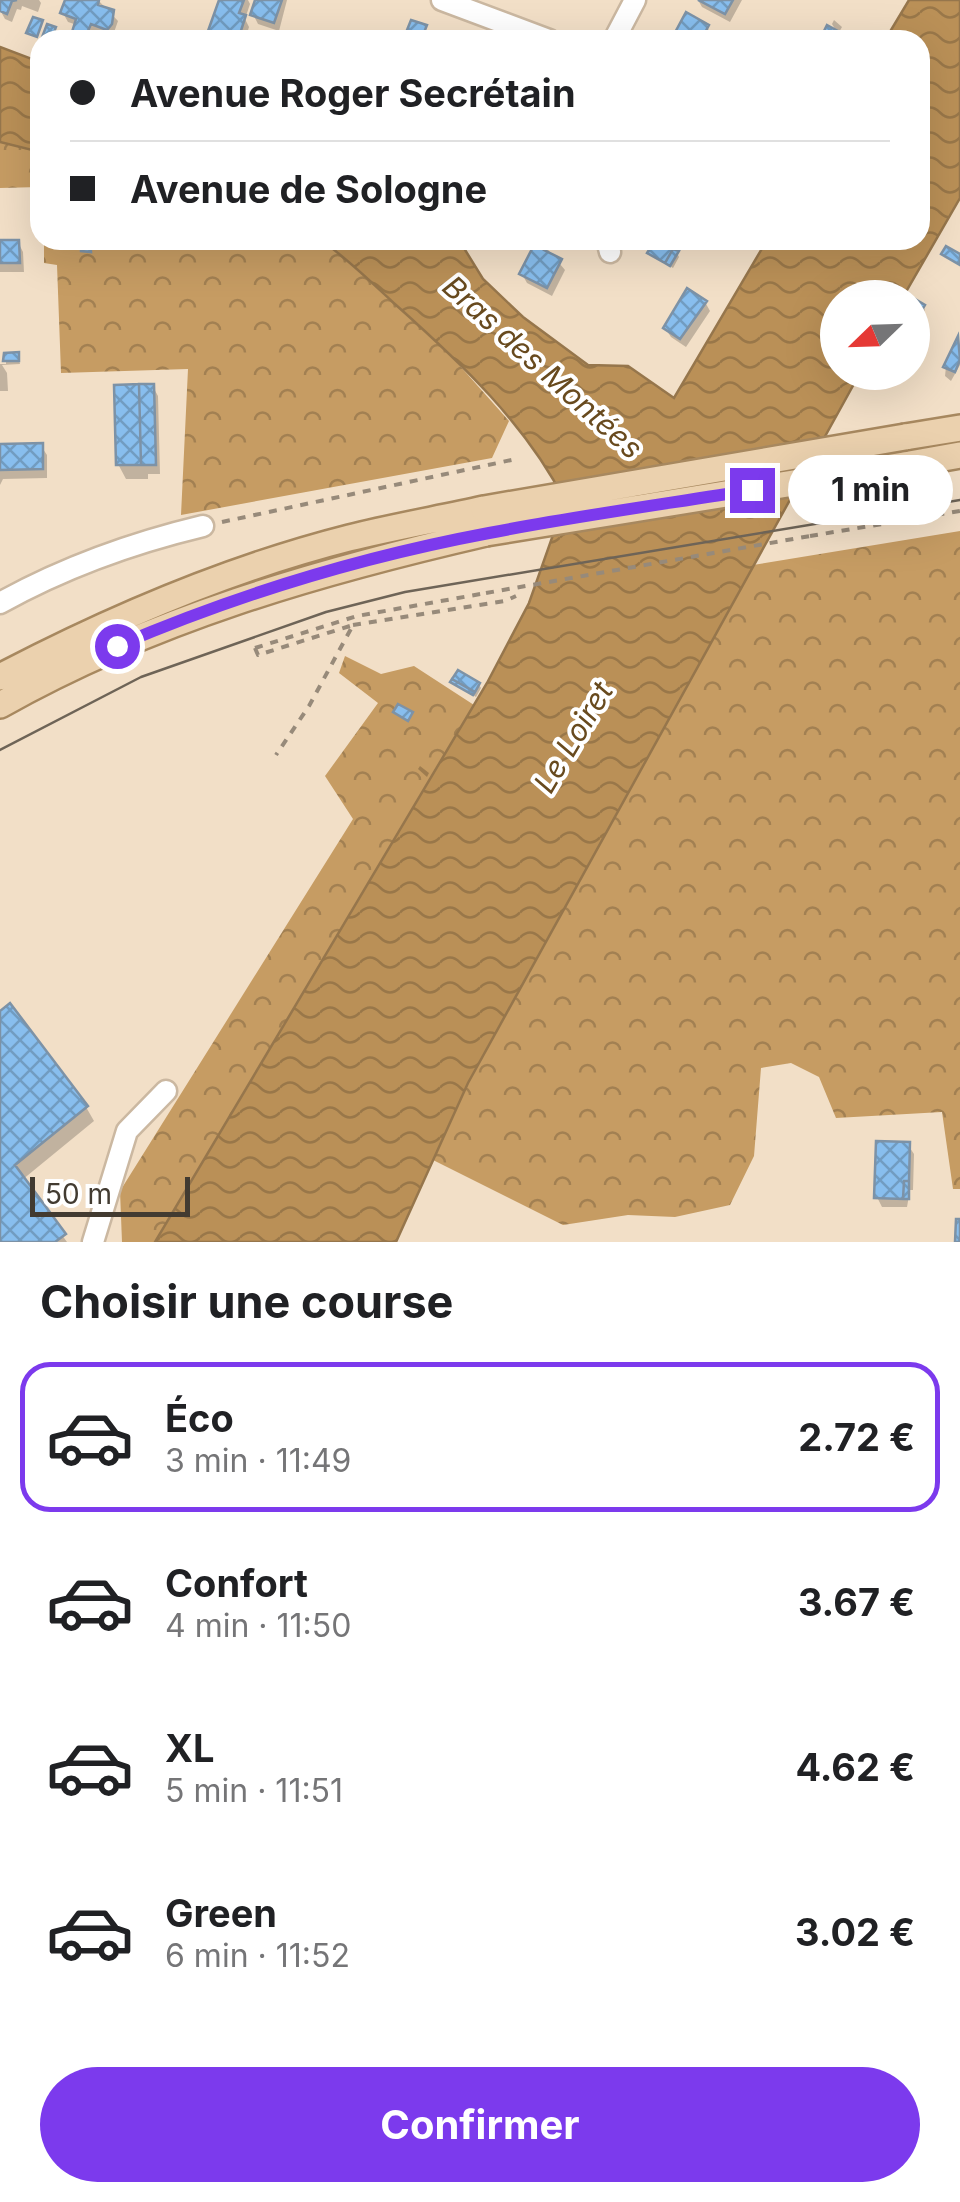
<!DOCTYPE html>
<html lang="fr">
<head>
<meta charset="utf-8">
<style>
	body { margin:0; font-family:Inter,sans-serif; background:#f6f6f6; color:#202124; height:100vh; display:flex; flex-direction:column; font-size:38px; white-space:nowrap }
	* { box-sizing:border-box; margin:0 }
	p { font-size:32px; color:#757577 }
	.icon { flex:none; width:55px; height:55px; fill:none; stroke:currentColor; stroke-width:2; stroke-linecap:round; stroke-linejoin:round }
	.map { position:relative; height:1242px; overflow:hidden }
	.panel { display:flex; flex-direction:column; background:#fff; flex:1 }
	.panel>* { flex:none }
	.hud { position:absolute; left:30px; top:30px; width:900px; height:220px; border-radius:30px; box-shadow:0 10px 40px #0002; display:grid; align-content:center; height:220px; padding:0 40px; background:#fff }
	.needle { width:65px; rotate:247deg }
	.fabs { position:absolute; left:820px; top:280px; display:grid; gap:20px }
	.fabs a { display:grid; place-items:center; width:110px; height:110px; border-radius:50%; background:#fff; box-shadow:0 10px 40px #0002; font-size:50px }
	.scale { position:absolute; left:30px; bottom:25px; width:160px; box-sizing:border-box; padding-left:10px; border:5px solid #423b31; border-top:0; font-size:28px; line-height:35px; white-space:nowrap; color:#423b31; -webkit-text-stroke:8px #fff; paint-order:stroke }
	.end { position:absolute; width:45px; height:45px; margin:-22px; border:12px solid #7c3aed; background:#fff; box-shadow:0 0 0 5px #fff }
	.from { border-radius:50% }
	.bubble { position:absolute; height:70px; border-radius:35px; background:#fff; box-shadow:0 10px 40px #0002; font-size:32px; font-weight:700; line-height:70px; text-align:center }
	.hud b { display:flex; align-items:center; gap:35px; height:95px; font-size:38px }
	.hud b+b { border-top:2px solid #e0e0e0 }
	.hud i { width:25px; height:25px; background:#202124 }
	ul { padding:0; list-style:none }
	li { display:flex; align-items:center; gap:30px; height:150px; margin:0 20px 15px; padding:0 20px; border:5px solid transparent; border-radius:30px }
	li div { flex:1 }
	li b { display:block; font-size:38px }
	li em { font-style:normal; font-weight:700 }
	li.on { border-color:#7c3aed }
	li>.icon { width:90px; height:90px; stroke-width:1.5 }
	h2 { padding:0 40px; font-size:45px; line-height:120px }
	.cta { display:flex; gap:20px; margin-top:auto; padding:20px 40px }
	.cta a { flex:1; height:115px; border-radius:60px; background:#7c3aed; color:#fff; font-size:40px; font-weight:700; line-height:115px; text-align:center }
	.map>svg:first-child { display:block }
	.forest { fill:url(#forest-crowns) }
	.water { fill:url(#water-waves); stroke:#96764c; stroke-width:2.5 }
	.shadow { fill:#0003 }
	.building { fill:url(#building-cross-hatch); stroke:#7d92a6; stroke-width:2.5 }
	.lines { fill:none; stroke-linecap:round; stroke-linejoin:round }
	.minor-casing { stroke:#cbb8a1; stroke-width:25 }
	.major-casing { stroke:#a7885f; stroke-width:30 }
	.path { stroke:#978a7a; stroke-width:4; stroke-dasharray:8 8; stroke-linecap:butt }
	.minor { stroke:#fff; stroke-width:20 }
	.major { stroke:#ebd1ae; stroke-width:25 }
	.tram { stroke:#6e6457; stroke-width:2.5 }
	.major-bridge-casing { stroke:#a7885f; stroke-width:30; stroke-linecap:butt }
	.path-bridge { stroke:#978a7a; stroke-width:4; stroke-dasharray:8 8; stroke-linecap:butt }
	.major-bridge { stroke:#ebd1ae; stroke-width:25 }
	.route { stroke:#7c3aed; stroke-width:12 }
	.labels { text-anchor:middle; dominant-baseline:central; stroke-width:8; stroke-linejoin:round; paint-order:stroke }
	.water-label { font-size:30px; font-style:italic; fill:#684a1e; stroke:#fff }
</style>
</head>
<body>
<div class="map">
<svg width="960" height="1242" viewBox="0 0 960 1242">
	<defs>
		<pattern id="forest-crowns" width="20" height="18" patternUnits="userSpaceOnUse" patternTransform="scale(2.5)"><rect width="20" height="18" fill="#c69c63"/><path d="M2 6a3 3 0 1 1 6 0M12 15a3 3 0 1 1 6 0" fill="none" stroke="#a28052"/></pattern>
		<pattern id="water-waves" width="16" height="10" patternUnits="userSpaceOnUse" patternTransform="scale(2.5)"><rect width="16" height="10" fill="#ba9057"/><path d="M0 5q4-4 8 0t8 0" fill="none" stroke="#997749"/></pattern>
		<pattern id="building-cross-hatch" width="8" height="8" patternUnits="userSpaceOnUse" patternTransform="scale(2.5)"><rect width="8" height="8" fill="#88beee"/><path d="M0 0l8 8M0 8l8-8" fill="none" stroke="#719cc1"/></pattern>
	</defs>
	<rect width="100%" height="100%" fill="#f2dfc7"/>
	<path class="forest" d="M0,142l40,10v35l-40,1z
		M44,240h277l28,20 95,88 65,73 -17,37 -311,57 7,-146 -127,4 -4,-108 -13,-2z
		M960,531v658h-7l-11,-77 -106,6 -17,-41 -28,-14 -30,5 -7,88 -24,49 -55,12 -47,-2 -65,10 -130,-65 35,-77 285,-518z
		M345,656l36,18 33,-8 60,39 -319,537h-33l-2,-51 233,-372 -28,-43 53,-73 -39,-30z"/>
	<path class="water" d="M909,0h51v198l-57,99 -65,1v74l22,1 -392,710 -72,159h-241l332,-559 42,-80 36,-102c-39,-77 -105,-139 -169,-196 -25,-23 -48,-46 -75,-65h138l24,39 40,38 65,48 40,1 46,32 93,-158h153v-200h-35z
		M0,47l40,15v90l-40,-10z"/>
	<path class="shadow" d="M3,0h36l2,3 -3,9 -16,-6 -1,4 -4,-1 -5,13 -7,-3 -5,-9z
		M68,0h30l20,21 -6,17 -16,-6 -4,8h-13l-4,-8 2,-7 -9,-3 -5,-9z
		M221,0h27l2,4 -5,15 4,8 -4,13h-29l-6,-9z
		M258,0h29l-8,31 -21,-7 -5,-10z
		M698,0h44l-12,22 -28,-15z
		M834,20l8,7 -4,7 7,6h-15l-5,-5 13,-1 -6,-10z
		M707,27l5,9 -2,4h-36z
		M115,240h7v9h-5z
		M18,242l5,10 1,20h-24v-29z
		M544,245l21,25 -13,26 -25,-13 -5,-9z
		M650,253h27l2,4 -6,11z
		M705,302l5,9 -24,36 -15,-10 -6,-9z
		M923,306l2,4 -9,17 -4,-2v-16z
		M959,339l1,26 -9,16 -6,-5 1,-9z
		M6,355h12l2,9 -18,1 5,8 1,18h-8v-27h6z
		M153,387l5,9 2,78h-12v5h-22l-8,-15z
		M0,446h41l6,9v23l-44,1 -3,6z
		M453,682l26,3 2,3 -5,9z
		M420,766l9,7 -2,4 -9,-8z
		M0,1014l86,93 8,14 -72,59 45,62h-67z
		M908,1145l6,9 -1,36h-3l-3,17h-25l-5,-10z"/>
	<path class="building" d="M0,0h17l-5,1 -5,13 -7,-3z
		M65,0h34l-1,5 16,5 -2,14 -5,6 -16,-6 -6,14h-9l-4,-6 4,-13 -16,-6z
		M219,0h25l-5,13 7,2 -8,25 -30,-9z
		M255,0h27l-8,23 -24,-8z
		M698,0h35l-8,14z
		M686,12l23,13 -8,15h-30z
		M33,17l10,3 -6,17 -11,-4z
		M411,20l16,5 -6,15h-18z
		M47,24l9,3 -5,13h-10z
		M827,25l18,10 -3,5h-10l-10,-5z
		M0,240h19l1,23h-20z
		M81,240h9l1,12 -10,-1z
		M655,240l18,9 -8,14 -18,-10z
		M542,241l5,4 -3,5 18,9 -15,29 -28,-14 15,-29 4,1z
		M946,246l14,8v11l-19,-11z
		M673,249l6,2 -9,15 -5,-3z
		M687,288l20,13 -27,38 -17,-11z
		M915,299l10,6 -12,20 -1,-22z
		M958,336l2,24 -5,12 -12,-5z
		M19,352v9h-16l1,-8z
		M139,384h15l2,81h-15z
		M139,384l2,81h-25l-2,-80z
		M43,443v26l-43,1v-26z
		M458,670l22,13 -5,9 -23,-13z
		M452,679l23,13 -2,3 -23,-13z
		M398,704l15,8 -5,9 -15,-9z
		M10,1003l78,103 -73,59 51,69 -11,8h-55v-231z
		M876,1141l34,1 -1,39h-5l-1,18 -29,-1z
		M904,1181h5v18h-6z
		M956,1219h4v23h-5z"/>
	<g class="lines">
		<g class="minor-casing">
			<path id="minor" d="M442,0l107,40
				M614,40l21,-40
				M607,240l3,12
				M0,603c63,-35 132,-60 203,-77
				M93,1242l34,-111 39,-40"/>
		</g>
		<g class="major-casing">
			<path id="major" d="M905,437l55,-9
				M904,465l56,-10
				M0,677c111,-58 227,-108 349,-139 44,-11 90,-19 135,-29
				M0,705c153,-86 317,-133 486,-172"/>
		</g>
		<path class="path" d="M222,522l294,-63
			M810,536l150,-25
			M353,625l152,-24 11,-5
			M255,648l3,7 95,-30 -44,81 -33,49
			M255,648l102,-32 129,-23"/>
		<use href="#minor" class="minor"/>
		<use href="#major" class="major"/>
		<path class="tram" d="M0,750l141,-73 185,-65 79,-20 555,-92"/>
		<g class="major-bridge-casing">
			<path id="major-bridge" d="M484,509l421,-72
				M486,533l418,-68"/>
		</g>
		<path class="path-bridge" d="M486,593l324,-57"/>
		<use href="#major-bridge" class="major-bridge"/>
	</g>
	<g class="lines">
		<path class="route" d="M117,646c119,-51 244,-89 372,-113 87,-17 176,-29 263,-43"/>
	</g>
	<g class="labels">
		<g class="water-label">
			<text transform="translate(543 367) rotate(42)">Bras des Montées</text>
			<text transform="translate(573 737) rotate(-59)">Le Loiret</text>
		</g>
	</g>
</svg>
<div class="fabs">
<a><svg class="needle" viewBox="-14 -14 28 28"><path d="M0-13l5 13h-10z" fill="#e53935"/><path d="M0 13l5-13h-10z" fill="#757577"/></svg></a>
</div>
<div class="scale">50 m</div>
<i class="end from" style="left:117px;top:646px"></i>
<i class="end" style="left:752px;top:490px"></i>
<div class="bubble" style="left:788px;top:455px;width:165px">1 min</div>
<div class="hud">
<b><i class="from"></i>Avenue Roger Secrétain</b>
<b><i></i>Avenue de Sologne</b>
</div>
</div>
<section class="panel">
<h2>Choisir une course</h2>
<ul>
<li class="on"><svg class="icon" aria-label="car" viewBox="0 0 24 24"><path d="M5 17H2v-5l4-1 3-4h7l3 4 3 1v5h-3M9 17h6M6 11h13"/><circle cx="7" cy="17" r="2"/><circle cx="17" cy="17" r="2"/></svg><div><b>Éco</b><p>3 min · 11:49</p></div><em>2.72 €</em></li>
<li><svg class="icon" aria-label="car" viewBox="0 0 24 24"><path d="M5 17H2v-5l4-1 3-4h7l3 4 3 1v5h-3M9 17h6M6 11h13"/><circle cx="7" cy="17" r="2"/><circle cx="17" cy="17" r="2"/></svg><div><b>Confort</b><p>4 min · 11:50</p></div><em>3.67 €</em></li>
<li><svg class="icon" aria-label="car" viewBox="0 0 24 24"><path d="M5 17H2v-5l4-1 3-4h7l3 4 3 1v5h-3M9 17h6M6 11h13"/><circle cx="7" cy="17" r="2"/><circle cx="17" cy="17" r="2"/></svg><div><b>XL</b><p>5 min · 11:51</p></div><em>4.62 €</em></li>
<li><svg class="icon" aria-label="car" viewBox="0 0 24 24"><path d="M5 17H2v-5l4-1 3-4h7l3 4 3 1v5h-3M9 17h6M6 11h13"/><circle cx="7" cy="17" r="2"/><circle cx="17" cy="17" r="2"/></svg><div><b>Green</b><p>6 min · 11:52</p></div><em>3.02 €</em></li>
</ul>
<div class="cta"><a>Confirmer</a></div>
</section>
</body>
</html>
